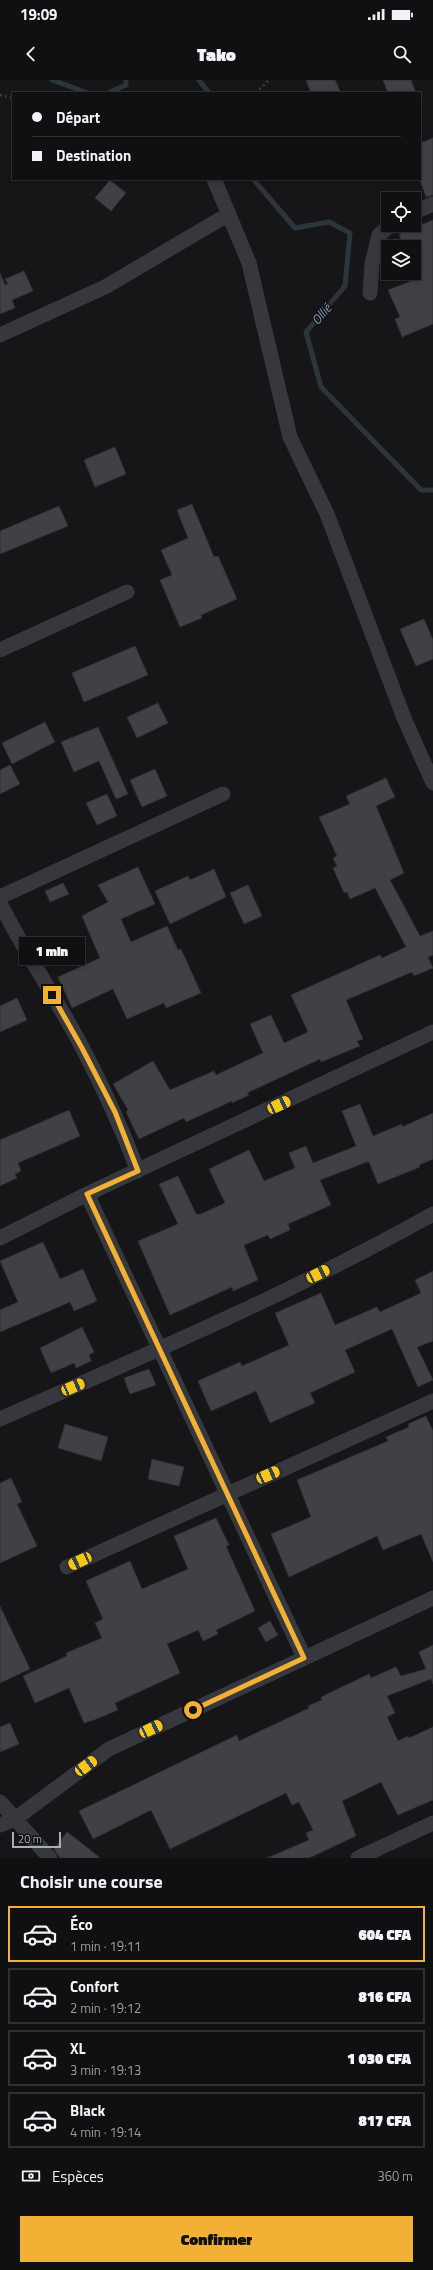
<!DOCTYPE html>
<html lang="fr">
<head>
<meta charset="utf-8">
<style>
	body { margin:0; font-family:"Titillium Web",sans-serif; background:#19191b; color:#f1f3f6; height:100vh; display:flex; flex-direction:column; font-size:15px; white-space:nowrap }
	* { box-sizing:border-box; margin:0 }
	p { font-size:13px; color:#9c9d9f }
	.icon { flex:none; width:22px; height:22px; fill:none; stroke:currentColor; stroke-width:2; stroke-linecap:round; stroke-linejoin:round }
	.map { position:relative; height:1778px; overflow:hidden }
	.panel { display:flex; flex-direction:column; background:#101012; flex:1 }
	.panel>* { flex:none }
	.hud { position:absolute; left:12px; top:12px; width:409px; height:88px; border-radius:0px; box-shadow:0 2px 6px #0003,0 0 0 1px #303032; display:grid; align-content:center; height:88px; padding:0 20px; background:#101012 }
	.buttons { position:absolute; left:381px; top:112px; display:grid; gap:8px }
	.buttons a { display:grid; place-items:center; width:40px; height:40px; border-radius:0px; background:#101012; box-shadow:0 2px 6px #0003,0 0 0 1px #303032; font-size:20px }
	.scale { position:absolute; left:12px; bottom:10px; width:49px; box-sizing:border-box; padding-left:4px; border:2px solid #a8adb8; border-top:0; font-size:11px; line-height:14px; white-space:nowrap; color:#a8adb8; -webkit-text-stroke:3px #111113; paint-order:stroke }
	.end { position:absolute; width:18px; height:18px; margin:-9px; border:5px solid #f2b134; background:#111; box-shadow:0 0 0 2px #111 }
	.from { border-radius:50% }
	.bubble { position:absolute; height:28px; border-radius:0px; background:#101012; box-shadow:0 2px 6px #0003,0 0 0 1px #303032; font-size:13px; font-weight:800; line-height:28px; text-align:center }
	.car { position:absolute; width:12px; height:24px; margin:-12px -6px; border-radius:5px; box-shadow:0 0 3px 1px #0007; background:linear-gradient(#f5c518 24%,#345 0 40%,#f5c518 0 76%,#345 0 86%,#f5c518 0) }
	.hud b { display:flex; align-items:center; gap:14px; height:38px; font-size:15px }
	.hud b+b { border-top:1px solid #303032 }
	.hud i { width:10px; height:10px; background:#f1f3f6 }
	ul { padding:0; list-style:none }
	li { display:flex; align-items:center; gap:12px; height:56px; margin:0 8px 6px; padding:0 12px; border:2px solid #303032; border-radius:0px }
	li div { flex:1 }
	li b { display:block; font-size:15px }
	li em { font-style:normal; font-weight:800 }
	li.selected { border-color:#f2b134 }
	li>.icon { width:36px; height:36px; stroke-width:1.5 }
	h2 { padding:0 20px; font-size:18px; line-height:48px }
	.pay { display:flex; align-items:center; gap:10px; height:44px; padding:0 20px; font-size:15px }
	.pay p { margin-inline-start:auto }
	.action { display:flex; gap:8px; margin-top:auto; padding:8px 20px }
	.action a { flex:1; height:46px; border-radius:0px; background:#f2b134; color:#111; font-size:16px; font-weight:800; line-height:46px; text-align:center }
	.status { display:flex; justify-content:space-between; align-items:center; height:28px; padding:0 20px; background:#101012; direction:ltr }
	.status svg { height:11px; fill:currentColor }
	header { display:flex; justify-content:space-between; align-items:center; height:52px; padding:0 20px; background:#101012; font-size:18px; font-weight:800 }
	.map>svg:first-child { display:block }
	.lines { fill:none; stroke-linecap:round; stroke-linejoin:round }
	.stream { stroke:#2c353c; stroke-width:5 }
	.building { fill:#404145; stroke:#303034 }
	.path { stroke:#3d3f44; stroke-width:2.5; stroke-dasharray:2 3; stroke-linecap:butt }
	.minor { stroke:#37383d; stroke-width:15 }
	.route { stroke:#f2b134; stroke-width:5 }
	.labels { text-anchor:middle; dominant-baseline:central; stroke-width:3; stroke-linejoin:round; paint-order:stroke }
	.water-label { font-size:13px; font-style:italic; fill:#7f9bb3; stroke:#111113 }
</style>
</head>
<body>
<div class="status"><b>19:09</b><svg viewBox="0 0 49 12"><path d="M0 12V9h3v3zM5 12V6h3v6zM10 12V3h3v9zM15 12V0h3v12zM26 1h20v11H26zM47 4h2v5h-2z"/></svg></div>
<header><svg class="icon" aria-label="back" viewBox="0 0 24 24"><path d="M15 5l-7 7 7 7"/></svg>Tako<svg class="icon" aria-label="search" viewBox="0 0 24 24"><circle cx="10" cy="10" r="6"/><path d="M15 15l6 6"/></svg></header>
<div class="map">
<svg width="433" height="1778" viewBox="0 0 433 1778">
	<rect width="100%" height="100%" fill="#161618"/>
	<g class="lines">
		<path class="stream" d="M52,0l36,13
			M199,0l10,13
			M108,13l18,-8v-5
			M253,99l42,49 34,-6 21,11 -5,53 -39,46 15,55 100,103h12"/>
	</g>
	<path class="building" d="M306,0h29l6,13h-30z
		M383,0h28l5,13h-28z
		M433,58v57l-7,2 -6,-17v-37z
		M110,100l16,13 -15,18 -16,-13z
		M433,140v104l-31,13 -7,-18 5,-2 -12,-27 26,-10v-33h-10l-5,-13z
		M24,191l9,20 -21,9 3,8 -15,6v-41l5,12 3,-1 -3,-5z
		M115,367l11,27 -31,13 -11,-27z
		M192,424l22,53 4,-1 19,43 -36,16 1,3 -22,9 -20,-47 12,-5 -11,-25 27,-12 -11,-28z
		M59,426l9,20 -68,28v-23z
		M424,539l9,21v19l-17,7 -16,-37z
		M135,566l13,29 -64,27 -12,-29z
		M158,623l10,20 -31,15 -10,-21z
		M45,642l10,20 -43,22 -10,-21z
		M98,647l30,67 -12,5 -17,-38 -25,11 -13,-30z
		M10,685l10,19 -20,10v-24z
		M155,689l12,27 -25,11 -12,-27z
		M386,698l9,19 -19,9 28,67 -14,7 30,56 13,-5v24l-5,2 5,11 -19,8 -2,-4 -66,28 17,39 -6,2 3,5 -39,16 -1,-3 -73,34 2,2 -17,8v-2l-46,21 -2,-4 -45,21 -13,-27 2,-2 -15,-26 40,-23 17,29 44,-19 2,4 19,-9 28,-13 -13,-29 21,-9 13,28 24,-11 -17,-37 89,-40 2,3 24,-11 -31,-59 -25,11 -3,-7 -3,1 -11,-25 4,-2 -4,-8 4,-2 -18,-39 31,-13 -4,-8z
		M107,714l10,22 -20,9 -11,-22z
		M138,787l17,37 -34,15 10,23 36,-16 11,24 3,-1 20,44 -35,15 -2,-5 -37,16 -14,-30 -41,19 -14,-31 42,-19 -18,-42 26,-14 -10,-17z
		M214,789l12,28 -56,27 -15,-33 33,-15 2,4z
		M63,803l6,11 -19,8 -5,-11z
		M248,805l14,31 -18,8 -14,-31z
		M17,918l10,22 -27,12v-26z
		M360,1024l13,32 29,-12v3l31,-14v46l-14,6 1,2 -42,17 -9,-22h-2l-47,18 11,25 -43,19 2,6 -20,9 -2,-4 -24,10 14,35 -25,11 -1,-4 -62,28 -32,-74 40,-17 -19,-40 19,-8 18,38h5l24,-11 -16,-34 40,-19 15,31 31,-13 -6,-15 17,-7 7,17 43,-17 -14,-35z
		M69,1030l11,26 -62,27 3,8 -6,3 2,4 -17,8v-46z
		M43,1162l17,37 23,-10 14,32 -23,10 -4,-9 -70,30v-22l18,-8 -18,-41z
		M433,1191v70l-16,6 16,33 -15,7 -26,-58 -47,21 10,22 -45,21 5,10 -14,6 -31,14 -14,-32 -45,20 -13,-30 42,-19 2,4 47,-21 -14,-32 46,-20 14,32 42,-18 3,5 41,-19 -6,-13z
		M82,1247l12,25 -5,3 2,6 -15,7 -2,-5 -23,10 -11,-25z
		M149,1289l7,16 -26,9 -6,-16z
		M426,1336l7,15v131l-12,-28 -38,16 -6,-14 -88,41 -18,-43 40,-17 -14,-37 91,-39 -2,-4 23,-10 -1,-3z
		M65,1344l43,13 -7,24 -43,-13z
		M152,1379l32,8 -5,19 -31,-7z
		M11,1398l11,24 -5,2 20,42 -37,17v-80z
		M216,1438l13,27 -3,1 29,65 -39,19 2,4 -15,7 -5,-11 -31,14 13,29 -65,30 3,7 -24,10 -10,3 -15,-35 -34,15 -12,-27 44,-20 -1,-3 36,-15 -7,-15 8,-4 -17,-38 44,-20 12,28 46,-20 -14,-33z
		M0,1526l30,63 -30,14z
		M270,1541l8,14 -12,7 -8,-14z
		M433,1565v39l-2,-5 -44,17 8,17 -8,4 11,24 10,-5 1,2 24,-11v73l-35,15 -17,-33 -39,19 14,35 -47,22h-42l42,-18 -3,-7 7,-3 -14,-28 -7,3 -6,-12 -116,56 -19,-39 -58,29 -14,-28 158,-76 2,6 70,-33 -1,-2 14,-6 -1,-3 48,-23 2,4 25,-11 5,9 25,-7 -7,-17z
		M10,1643l9,21 -19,8v-25z
		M67,1752l12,9 21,17h-40l-6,-9z"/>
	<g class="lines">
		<path class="path" d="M256,13l13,-13
			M0,15l13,3"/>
		<path class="minor" d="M214,99l35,84 41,174 37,77 77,204 29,65
			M414,132l19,-8
			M370,213l2,-29 7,-29 12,-10
			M0,255l105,-48 124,-73
			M0,570l127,-58
			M0,817l223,-103
			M0,823c25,50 57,96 83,146 21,40 39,80 55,122
			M87,1114l217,463
			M0,1158l87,-44 346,-162
			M0,1339c146,-64 294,-127 433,-205
			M67,1487l366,-166
			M0,1722l50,56
			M0,1745l15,-6 94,-70 324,-151
			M358,1778l75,-35"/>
	</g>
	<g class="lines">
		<path class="route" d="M52,915l30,53 33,64 23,59 -51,23 217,464 -111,52"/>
	</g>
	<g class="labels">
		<g class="water-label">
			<text transform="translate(321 234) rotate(-49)">Ollié</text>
		</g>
	</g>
</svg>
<div class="buttons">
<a><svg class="icon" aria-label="locate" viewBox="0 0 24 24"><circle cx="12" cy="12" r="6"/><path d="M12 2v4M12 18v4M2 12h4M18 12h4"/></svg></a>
<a><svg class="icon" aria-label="layers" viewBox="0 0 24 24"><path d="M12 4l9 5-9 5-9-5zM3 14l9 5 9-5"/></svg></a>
</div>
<div class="scale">20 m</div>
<i class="end from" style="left:193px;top:1630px"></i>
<i class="end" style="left:52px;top:915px"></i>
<div class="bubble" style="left:19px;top:857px;width:66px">1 min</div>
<i class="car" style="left:279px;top:1025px;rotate:65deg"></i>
<i class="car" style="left:318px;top:1194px;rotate:64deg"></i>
<i class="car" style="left:73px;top:1307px;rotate:67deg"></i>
<i class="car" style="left:268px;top:1395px;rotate:66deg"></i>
<i class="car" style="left:80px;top:1481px;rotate:245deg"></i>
<i class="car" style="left:151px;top:1649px;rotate:65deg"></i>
<i class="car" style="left:86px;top:1686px;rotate:53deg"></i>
<div class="hud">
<b><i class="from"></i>Départ</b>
<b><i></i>Destination</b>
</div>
</div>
<section class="panel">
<h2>Choisir une course</h2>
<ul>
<li class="selected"><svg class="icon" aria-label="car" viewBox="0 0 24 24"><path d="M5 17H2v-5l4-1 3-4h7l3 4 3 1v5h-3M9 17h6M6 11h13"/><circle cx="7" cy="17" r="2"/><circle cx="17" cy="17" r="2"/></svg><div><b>Éco</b><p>1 min · 19:11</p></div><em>604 CFA</em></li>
<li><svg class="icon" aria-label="car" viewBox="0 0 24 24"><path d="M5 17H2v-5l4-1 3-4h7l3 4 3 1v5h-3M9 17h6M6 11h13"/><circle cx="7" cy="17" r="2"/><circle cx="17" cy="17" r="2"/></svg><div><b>Confort</b><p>2 min · 19:12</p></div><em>816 CFA</em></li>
<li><svg class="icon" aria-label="car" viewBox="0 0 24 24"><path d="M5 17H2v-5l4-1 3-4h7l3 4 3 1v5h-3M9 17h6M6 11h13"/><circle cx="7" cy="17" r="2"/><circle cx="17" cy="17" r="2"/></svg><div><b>XL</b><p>3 min · 19:13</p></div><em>1 030 CFA</em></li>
<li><svg class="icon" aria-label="car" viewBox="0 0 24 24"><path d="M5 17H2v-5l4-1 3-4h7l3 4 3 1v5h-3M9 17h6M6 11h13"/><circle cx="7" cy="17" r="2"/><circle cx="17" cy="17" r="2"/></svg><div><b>Black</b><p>4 min · 19:14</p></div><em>817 CFA</em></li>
</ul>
<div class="pay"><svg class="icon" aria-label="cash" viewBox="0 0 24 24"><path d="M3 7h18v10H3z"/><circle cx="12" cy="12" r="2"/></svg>Espèces<p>360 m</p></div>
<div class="action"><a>Confirmer</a></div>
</section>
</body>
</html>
